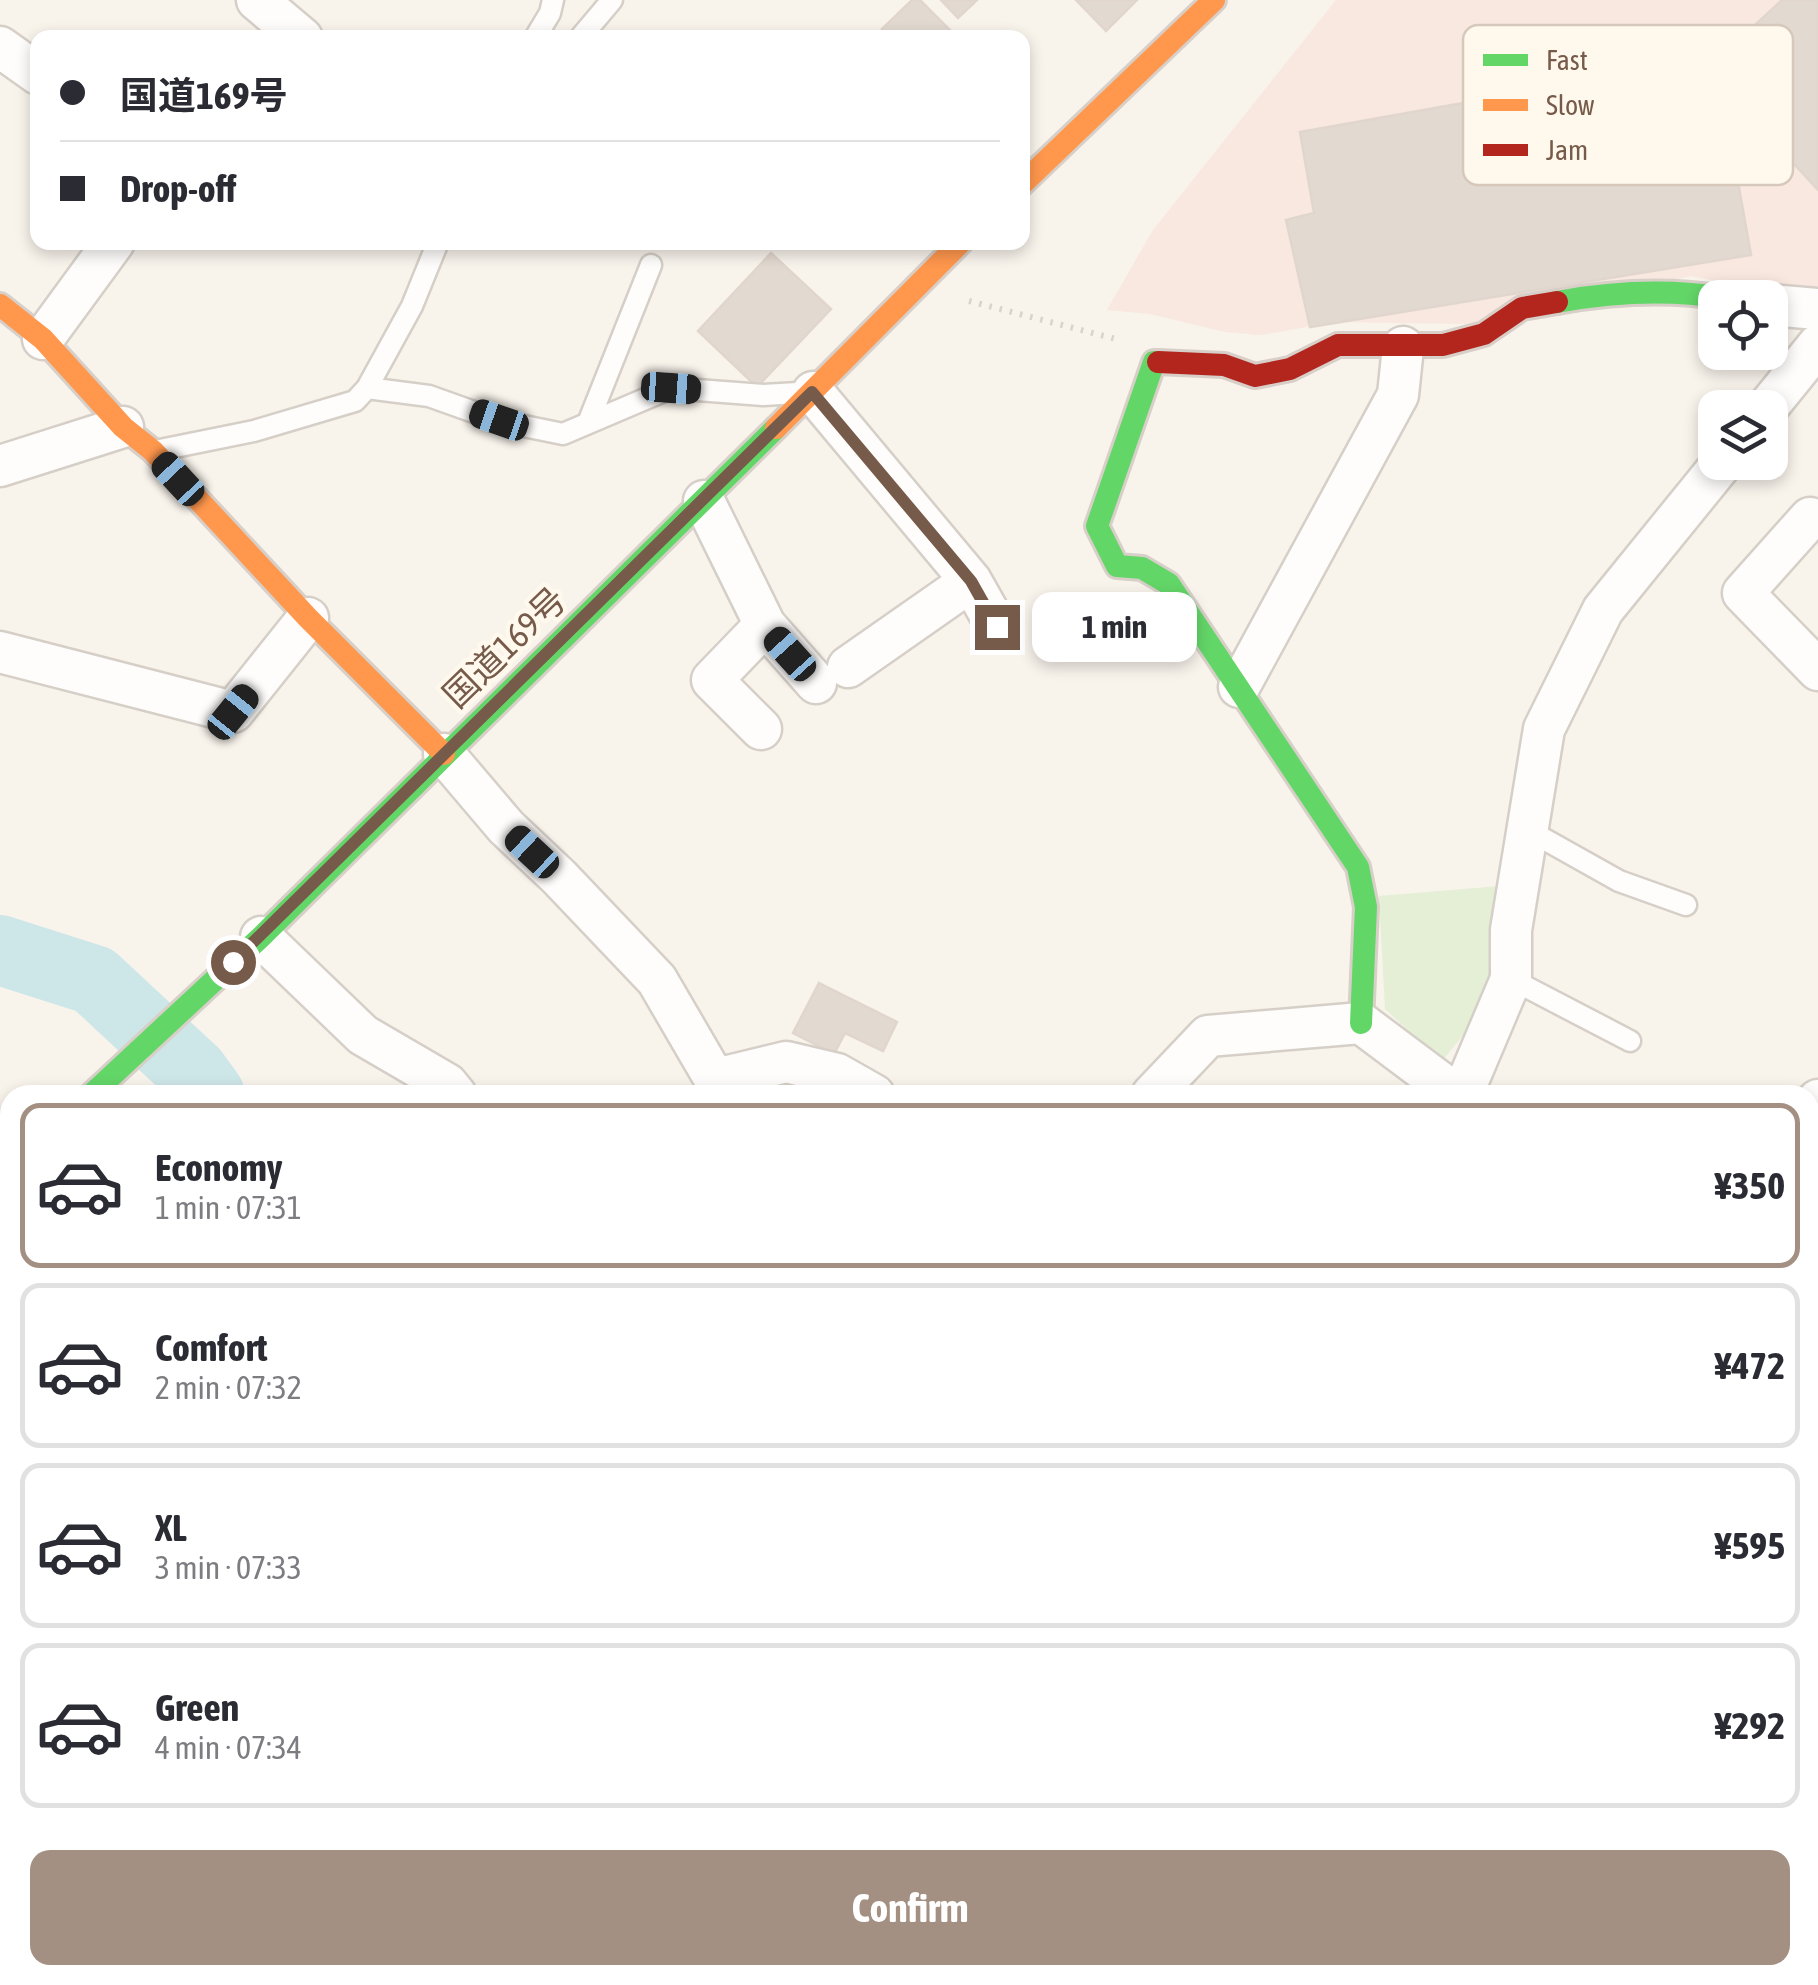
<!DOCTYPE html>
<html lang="en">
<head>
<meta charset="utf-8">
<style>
	body { margin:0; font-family:"Asap Condensed","Noto Sans JP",sans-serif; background:#f7f7f7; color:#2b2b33; height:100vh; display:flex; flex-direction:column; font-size:38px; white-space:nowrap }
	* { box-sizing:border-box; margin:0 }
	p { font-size:32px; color:#7c7c81 }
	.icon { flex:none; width:55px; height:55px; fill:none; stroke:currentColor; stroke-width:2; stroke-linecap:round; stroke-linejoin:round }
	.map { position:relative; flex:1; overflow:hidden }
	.drawer { position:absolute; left:0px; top:1085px; width:1820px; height:900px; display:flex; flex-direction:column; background:#fff; border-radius:30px 30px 0 0; box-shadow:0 5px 15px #0003 }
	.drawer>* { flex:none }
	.top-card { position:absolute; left:30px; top:30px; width:1000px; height:220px; border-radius:20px; box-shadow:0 5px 15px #0003; display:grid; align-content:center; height:220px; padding:0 30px; background:#fff }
	.fabs { position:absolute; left:1698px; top:280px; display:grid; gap:20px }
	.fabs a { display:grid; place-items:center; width:90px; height:90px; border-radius:20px; background:#fff; box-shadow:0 5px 15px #0003; font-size:50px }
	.end { position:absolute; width:45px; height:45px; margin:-22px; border:12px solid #775b4a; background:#fff; box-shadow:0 0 0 5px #fff }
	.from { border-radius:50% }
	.bubble { position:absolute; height:70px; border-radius:20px; background:#fff; box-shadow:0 5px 15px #0003; font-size:32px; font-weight:700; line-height:70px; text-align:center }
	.car { position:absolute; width:30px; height:60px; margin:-30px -15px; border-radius:12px; box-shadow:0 0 8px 2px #0007; background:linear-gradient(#222 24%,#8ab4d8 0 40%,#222 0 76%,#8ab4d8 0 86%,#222 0) }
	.top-card b { display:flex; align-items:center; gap:35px; height:95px; font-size:38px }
	.top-card b+b { border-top:2px solid #e1e1e2 }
	.top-card i { width:25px; height:25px; background:#2b2b33 }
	ul { padding:18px 0 0; list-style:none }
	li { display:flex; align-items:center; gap:30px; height:165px; margin:0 20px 15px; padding:0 10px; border:5px solid #e1e1e2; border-radius:20px }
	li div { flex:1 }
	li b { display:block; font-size:38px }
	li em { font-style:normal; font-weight:700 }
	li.active { border-color:#a49082 }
	li>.icon { width:90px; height:90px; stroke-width:1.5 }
	.cta { display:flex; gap:20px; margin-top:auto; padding:20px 30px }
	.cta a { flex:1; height:115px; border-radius:20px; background:#a49082; color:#fff; font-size:40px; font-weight:700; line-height:115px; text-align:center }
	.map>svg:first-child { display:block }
	.commercial { fill:#f8e8df }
	.green { fill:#e4efd6 }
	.water { fill:#cde6e8 }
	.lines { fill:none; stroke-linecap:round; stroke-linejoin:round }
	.stream { stroke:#cde6e8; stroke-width:11 }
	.river { stroke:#cde6e8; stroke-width:70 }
	.building { fill:#e2d9d0; stroke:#e1d6cd; stroke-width:2.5 }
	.lane-casing { stroke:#d6cfc8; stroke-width:25 }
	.street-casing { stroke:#d6cfc8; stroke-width:45 }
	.fast-casing { stroke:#d7cfc8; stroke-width:28 }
	.slow-casing { stroke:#d7cfc8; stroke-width:28 }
	.jam-casing { stroke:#d7cfc8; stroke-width:28 }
	.path { stroke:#dad2cd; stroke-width:6; stroke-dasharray:2.5 8; stroke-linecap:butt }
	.lane { stroke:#fefdfc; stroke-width:20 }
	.street { stroke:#fefdfc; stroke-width:40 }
	.fast { stroke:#63d668; stroke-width:22 }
	.slow { stroke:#ff974d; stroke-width:22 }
	.jam { stroke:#b3261e; stroke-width:22 }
	.rail-casing { stroke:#e5e3e5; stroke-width:11 }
	.rail { stroke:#fff8ed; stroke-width:8; stroke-dasharray:22; stroke-linecap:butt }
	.route { stroke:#775b4a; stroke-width:12 }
	.labels { text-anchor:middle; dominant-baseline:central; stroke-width:9; stroke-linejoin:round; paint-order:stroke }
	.street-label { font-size:35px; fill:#775b4a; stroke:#fff8ed }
	.key { fill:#fff8ed; stroke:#d6c9bc; stroke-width:2.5 }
	.key-label { font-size:28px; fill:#775b4a }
</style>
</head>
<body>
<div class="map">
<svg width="1818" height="1985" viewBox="0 0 1818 1985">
	<rect width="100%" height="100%" fill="#f8f3eb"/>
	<path class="commercial" d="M1336,0h482v290l-62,-1 -65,-13 -224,48 -133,-2 -73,13 -36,-3 -75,-18 -43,-4 46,-80z"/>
	<path class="green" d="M1500,886l-8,114 -50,61 -57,-52 -6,-113z"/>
	<path class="water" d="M1417,1975h229l8,10h-248z"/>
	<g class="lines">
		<path class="stream" d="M1810,1703l8,-2"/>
		<path class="river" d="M0,950l94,30 100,93 16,22
			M1030,1975l7,10"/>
	</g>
	<path class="building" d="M912,0h8l30,30 -7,8h-52l-9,-9z
		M941,0h36l-19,18z
		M1076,0h61l-31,31z
		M1782,0h36v190l-111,-121z
		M1683,64l22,73h25l21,118 -441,72 -24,-107 28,-7 -14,-81z
		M771,253l60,56 -74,78 -59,-56z
		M819,983l78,39 -14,29 -38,-18 -11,21 -41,-21z
		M1818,1655v32l-8,6v-32z
		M1810,1711l8,11v13l-8,6z
		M1810,1848l8,8v39l-8,-7z
		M1818,1914v46l-8,-8v-30z
		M1810,1955l8,7v23h-27l-11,-10h30z
		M1655,1975h53l-14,10h-31z
		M1708,1975l2,4 6,-4 8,10h-28z"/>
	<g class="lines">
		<g class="lane-casing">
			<path id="lane" d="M535,38l15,-25 3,-13
				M580,38l32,-38
				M367,388l45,-82 26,-64
				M588,423l63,-158
				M160,450l94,-19 101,-30 12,-13 62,8 70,25 64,13 108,-46 92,7 35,-2
				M1528,830l91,51 67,24
				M1511,979l119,62
				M0,1911l10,-9"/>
		</g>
		<g class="street-casing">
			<path id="street" d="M257,0l45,38
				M0,47l38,27
				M1770,305l48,4
				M43,339l71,-97
				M813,392l158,189 26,46
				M1767,408l51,-63
				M0,466l123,-39
				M704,501l61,124 51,58
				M1810,518l-67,75 75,77
				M0,652l233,60 75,-94
				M848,667l123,-86
				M1239,687l159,-292 5,-48
				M761,729l-49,-49 53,-55
				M444,754l62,73 53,50 98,103 67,115
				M261,937l102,98 84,49 9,11
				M716,1079l70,-17 51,12 37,21
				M1152,1095l56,-59 153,-13 96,72
				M1462,1095l49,-116v-49l33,-201 59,-119 120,-148
				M1810,1109l8,-9
				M1810,1439l8,9
				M1810,1774l8,-2
				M1111,1975l6,10
				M1755,1975l9,10
				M951,1985l9,-10"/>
		</g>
		<g class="fast-casing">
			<path id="fast" d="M1557,302c55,-10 112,-13 167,-4
				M1158,362h-4l-57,164 20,40 25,2 27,16 189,283 8,40 -5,116
				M91,1095l170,-158 515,-509"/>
		</g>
		<g class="slow-casing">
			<path id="slow" d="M1022,184l192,-184
				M0,305l43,34 80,88 30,24 155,167 136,136
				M776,428l185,-186
				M0,1181l10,-10"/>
		</g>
		<g class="jam-casing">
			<path id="jam" d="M1158,362l66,3 31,11 35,-7 48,-24h105l41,-11 38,-26 35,-6"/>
		</g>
		<path class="path" d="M969,301l147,38"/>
		<use href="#lane" class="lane"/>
		<use href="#street" class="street"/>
		<use href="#fast" class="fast"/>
		<use href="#slow" class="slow"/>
		<use href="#jam" class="jam"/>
		<g class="rail-casing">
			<path id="rail" d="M1810,1592l8,-7
				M1337,1985l12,-10"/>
		</g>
		<use href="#rail" class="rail"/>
	</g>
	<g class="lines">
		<path class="route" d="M233,962l579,-570 159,189 26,46"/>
	</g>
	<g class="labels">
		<g class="street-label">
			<text transform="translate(504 647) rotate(-44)">国道169号</text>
		</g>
	</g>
	<rect x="1463" y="25" width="330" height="160" rx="15" class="key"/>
	<rect x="1483" y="54" width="45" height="12" fill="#63d668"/>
	<rect x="1483" y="99" width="45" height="12" fill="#ff974d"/>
	<rect x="1483" y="144" width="45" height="12" fill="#b3261e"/>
	<g class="key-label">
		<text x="1546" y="70">Fast</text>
		<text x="1546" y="115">Slow</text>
		<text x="1546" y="160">Jam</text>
	</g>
</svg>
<div class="fabs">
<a><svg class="icon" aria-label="locate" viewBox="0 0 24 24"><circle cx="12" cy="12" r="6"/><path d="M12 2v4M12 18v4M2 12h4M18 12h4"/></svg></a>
<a><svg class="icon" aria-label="layers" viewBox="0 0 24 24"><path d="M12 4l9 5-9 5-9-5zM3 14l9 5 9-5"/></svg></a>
</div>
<i class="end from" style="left:233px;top:962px"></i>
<i class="end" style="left:997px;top:627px"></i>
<div class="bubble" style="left:1032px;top:592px;width:165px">1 min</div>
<i class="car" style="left:671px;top:388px;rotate:94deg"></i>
<i class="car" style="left:499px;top:420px;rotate:289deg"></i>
<i class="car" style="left:178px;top:479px;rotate:317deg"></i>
<i class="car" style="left:790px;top:654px;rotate:318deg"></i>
<i class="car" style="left:233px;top:712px;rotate:39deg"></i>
<i class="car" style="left:532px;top:852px;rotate:313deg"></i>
<div class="top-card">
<b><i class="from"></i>国道169号</b>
<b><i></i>Drop-off</b>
</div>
<section class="drawer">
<ul>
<li class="active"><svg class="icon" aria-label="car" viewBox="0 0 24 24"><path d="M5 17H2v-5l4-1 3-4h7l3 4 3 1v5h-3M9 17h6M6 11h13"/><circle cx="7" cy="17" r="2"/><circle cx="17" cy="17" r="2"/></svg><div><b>Economy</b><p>1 min · 07:31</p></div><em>¥350</em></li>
<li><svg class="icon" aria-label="car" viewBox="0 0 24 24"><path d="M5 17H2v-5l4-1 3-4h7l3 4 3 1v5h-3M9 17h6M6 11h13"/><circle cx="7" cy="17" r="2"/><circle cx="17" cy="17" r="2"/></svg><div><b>Comfort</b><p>2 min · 07:32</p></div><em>¥472</em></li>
<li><svg class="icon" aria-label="car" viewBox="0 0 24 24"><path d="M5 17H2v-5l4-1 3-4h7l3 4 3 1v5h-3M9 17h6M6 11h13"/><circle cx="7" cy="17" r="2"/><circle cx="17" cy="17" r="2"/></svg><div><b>XL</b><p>3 min · 07:33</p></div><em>¥595</em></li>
<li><svg class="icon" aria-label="car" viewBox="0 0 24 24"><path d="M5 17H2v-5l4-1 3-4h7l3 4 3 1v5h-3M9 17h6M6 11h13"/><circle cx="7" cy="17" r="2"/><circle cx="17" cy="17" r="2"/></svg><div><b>Green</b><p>4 min · 07:34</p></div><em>¥292</em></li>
</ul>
<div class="cta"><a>Confirm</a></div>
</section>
</div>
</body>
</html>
